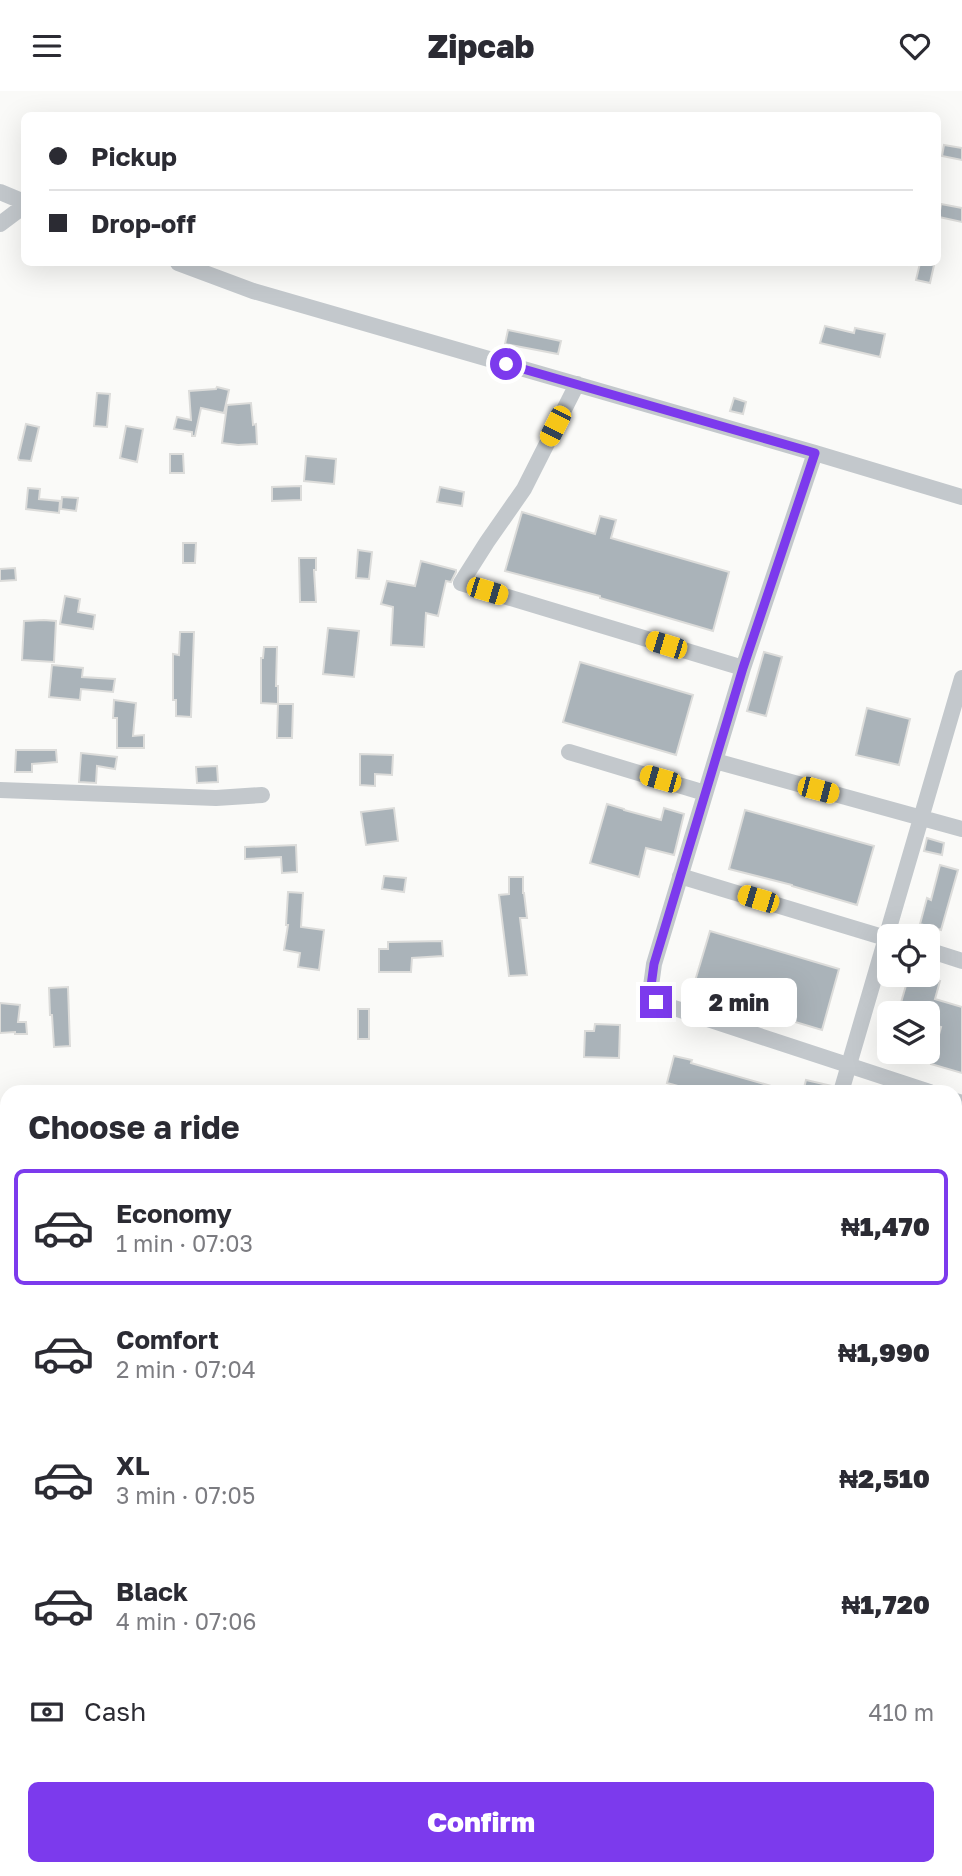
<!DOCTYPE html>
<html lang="en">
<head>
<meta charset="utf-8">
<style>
	body { margin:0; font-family:"Golos Text",sans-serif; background:#f2f2f3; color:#2b2b33; height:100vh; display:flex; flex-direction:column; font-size:26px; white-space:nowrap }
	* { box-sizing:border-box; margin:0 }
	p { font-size:23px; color:#7c7c81 }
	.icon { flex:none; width:38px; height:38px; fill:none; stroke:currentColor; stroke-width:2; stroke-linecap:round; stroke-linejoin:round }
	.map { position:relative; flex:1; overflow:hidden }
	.side { position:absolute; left:0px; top:994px; width:962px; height:791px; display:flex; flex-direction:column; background:#fff; border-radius:21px 21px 0 0; box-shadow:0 7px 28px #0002 }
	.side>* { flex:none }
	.banner { position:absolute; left:21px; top:21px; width:920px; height:154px; border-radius:10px; box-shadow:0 7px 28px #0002; display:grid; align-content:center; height:154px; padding:0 28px; background:#fff }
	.controls { position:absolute; left:877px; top:833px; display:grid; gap:14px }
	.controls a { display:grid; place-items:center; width:63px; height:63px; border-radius:10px; background:#fff; box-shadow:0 7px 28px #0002; font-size:35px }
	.end { position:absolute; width:32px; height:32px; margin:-16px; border:9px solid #7c3aed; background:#fff; box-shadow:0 0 0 4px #fff }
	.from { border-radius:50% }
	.bubble { position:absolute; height:49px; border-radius:10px; background:#fff; box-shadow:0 7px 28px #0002; font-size:23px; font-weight:800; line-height:49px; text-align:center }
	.car { position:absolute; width:21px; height:42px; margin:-21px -10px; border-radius:9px; box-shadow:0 0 5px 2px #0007; background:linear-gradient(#f5c518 24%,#345 0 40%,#f5c518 0 76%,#345 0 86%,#f5c518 0) }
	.banner b { display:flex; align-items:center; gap:24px; height:66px; font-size:26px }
	.banner b+b { border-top:2px solid #e1e1e2 }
	.banner i { width:18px; height:18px; background:#2b2b33 }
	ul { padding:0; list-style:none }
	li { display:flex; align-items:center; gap:21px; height:116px; margin:0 14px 10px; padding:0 14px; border:4px solid transparent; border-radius:10px }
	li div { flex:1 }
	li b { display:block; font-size:26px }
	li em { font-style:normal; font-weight:800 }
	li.selected { border-color:#7c3aed }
	li>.icon { width:63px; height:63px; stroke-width:1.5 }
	h2 { padding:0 28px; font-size:32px; line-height:84px }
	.pay { display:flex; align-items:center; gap:18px; height:77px; padding:0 28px; font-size:26px }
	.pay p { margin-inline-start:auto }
	.cta { display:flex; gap:14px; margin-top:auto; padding:14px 28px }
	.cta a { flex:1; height:80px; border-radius:10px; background:#7c3aed; color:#fff; font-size:28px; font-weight:800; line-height:80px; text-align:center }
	header { display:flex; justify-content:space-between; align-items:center; height:91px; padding:0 28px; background:#fff; font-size:32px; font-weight:800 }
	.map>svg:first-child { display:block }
	.building { fill:#aab3b9; stroke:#dcdcda; stroke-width:2 }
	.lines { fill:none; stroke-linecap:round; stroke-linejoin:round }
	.minor { stroke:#c3c8cc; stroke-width:16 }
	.route { stroke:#7c3aed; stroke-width:9 }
</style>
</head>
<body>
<header><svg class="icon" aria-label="menu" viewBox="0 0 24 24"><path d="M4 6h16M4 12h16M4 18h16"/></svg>Zipcab<svg class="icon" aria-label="heart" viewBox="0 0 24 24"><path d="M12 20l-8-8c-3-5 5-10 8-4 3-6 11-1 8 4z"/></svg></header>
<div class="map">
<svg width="962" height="1785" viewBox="0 0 962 1785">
	<rect width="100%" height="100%" fill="#fafaf8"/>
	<path class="building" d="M944,54l18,3v12l-20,-4z
		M941,113l21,4v14l-23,-5z
		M920,172l14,2 -4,18 -14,-3z
		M825,235l29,7 1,-5 30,6 -5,23 -60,-14z
		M508,239l53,11 -3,13 -53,-10z
		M217,296l12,3 -5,23 -23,-5 -6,28h-3v-4l-18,-3 3,-12 14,3 -2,-29 27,-2z
		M97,302l13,1 -3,33 -13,-1z
		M734,307l12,4 -3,12 -13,-3z
		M251,312l2,22 3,-1 1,20 -19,1 -16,-2 5,-38z
		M26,333l13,3 -8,34 -12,-1 -1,-2z
		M126,335l17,3 -6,33 -17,-4z
		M170,363h13l1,19h-14z
		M306,365l30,3 -2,25 -30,-3z
		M301,395v14l-29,1v-14z
		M440,396l24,5 -2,14 -25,-4z
		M28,397l12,1 -1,10 21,2 -1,12 -33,-4z
		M62,406l16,1 -2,13 -15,-2z
		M522,421l73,22 5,-18 16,4 -5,18 118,34 -16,59 -82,-24 -31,-9v-2l-95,-25z
		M183,452h13l-1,20h-12z
		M358,459l14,2 -3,27 -13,-1z
		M299,467h17v12h-2l2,32h-16z
		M421,470l35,9v2l-5,10 -5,-1 -8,35 -12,-3 -2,34 -33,-2 2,-38 -12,-3 6,-23 28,5z
		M15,477l1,12 -16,1v-12z
		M65,505l15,3 -2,13 17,3 -2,14 -33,-5z
		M44,529l12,1 -2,41 -32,-2 2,-39z
		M328,537l31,3 -5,46 -31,-3z
		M180,541h14l-3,85 -15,-1v-16h-3v-46l6,1z
		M264,556h13l-1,39h2v18l-17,-1v-45h2z
		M764,561l18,5 -16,59 -19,-5z
		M580,571l113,33 -17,60 -113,-33z
		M52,574l31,3 -1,9 33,2 -2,13 -32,-3 -1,11 -31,-3z
		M114,609l22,3 -3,33 11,-1v13h-27v-30h-4z
		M278,613h15l-1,34h-15z
		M867,617l43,11 -11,46 -43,-10z
		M16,659h40l1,12 -25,2v8h-17z
		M81,662l36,4 -2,12 -18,-3 -1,17 -17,-1z
		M360,663l33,1 -1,20 -17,-1v12l-15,-1z
		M217,675l1,16 -21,1 -1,-16z
		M607,713l17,5v1l37,10 3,-12 20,6 -10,41 -28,-7 -7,29 -49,-14z
		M394,717l4,33 -32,4 -5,-33z
		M745,719l129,36 -17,59 -65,-19v-1l-63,-16z
		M927,747l17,5 -2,12 -18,-4z
		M296,754l1,27 -15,1 -1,-16 -36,2v-12z
		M940,774l18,5 -17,60 -21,-6 7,-26 4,2z
		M384,785l22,2 -2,14 -22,-3z
		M509,786h14v16h1l3,25h-7l7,57 -18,1 -10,-81 10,-1z
		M288,801l15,1 -2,34 23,3 -5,40 -21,-3 2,-14 -16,-3 4,-25h-2z
		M710,840l129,38 -17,61 -130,-39z
		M442,850l1,15 -31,2 -1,14h-32v-23h9v-7z
		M909,884h10l21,6 -5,18 27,8v66l-31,-9 10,-37 -13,-3v-11h-30z
		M68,896l2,59 -16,1 -2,-32h-2l-1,-27z
		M0,912l20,2 -2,17h8l1,12h-12v-2l-15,1z
		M358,918h11v30h-11z
		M595,933l25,1 -1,33 -35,-1 1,-26h9z
		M674,965l18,4 -1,3 87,25v4h-94l1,-4 -18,-5z
		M806,989l26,6 -1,6h-28z"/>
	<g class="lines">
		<path class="minor" d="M0,101l24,10
			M0,133l24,-18
			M178,172l75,28 562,162 147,44
			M577,293l-53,105 -37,53 -26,41 282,85
			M815,362l-72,215 -89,296 -3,22 5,16 274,90
			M569,661l136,41
			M715,670l247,68
			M0,699l216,8 46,-3
			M680,785l209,63
			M928,859l34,11
			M841,1001l121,-414
			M956,1010l6,2
			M956,1147l6,2
			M956,1273l6,2"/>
	</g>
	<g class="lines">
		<path class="route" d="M506,273l309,89 -72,215 -89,296 -3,22 5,16"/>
	</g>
</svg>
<div class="controls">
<a><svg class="icon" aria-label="locate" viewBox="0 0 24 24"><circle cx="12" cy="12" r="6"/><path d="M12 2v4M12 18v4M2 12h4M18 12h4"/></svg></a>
<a><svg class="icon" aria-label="layers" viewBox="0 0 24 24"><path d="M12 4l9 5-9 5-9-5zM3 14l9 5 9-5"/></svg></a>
</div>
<i class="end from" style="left:506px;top:273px"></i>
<i class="end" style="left:656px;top:911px"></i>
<div class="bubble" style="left:681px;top:887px;width:116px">2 min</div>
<i class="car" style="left:555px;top:335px;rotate:207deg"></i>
<i class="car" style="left:487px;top:500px;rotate:107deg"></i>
<i class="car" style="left:666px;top:554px;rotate:287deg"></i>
<i class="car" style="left:660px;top:688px;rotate:286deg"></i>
<i class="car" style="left:818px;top:699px;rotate:105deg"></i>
<i class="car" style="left:758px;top:808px;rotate:287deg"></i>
<div class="banner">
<b><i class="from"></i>Pickup</b>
<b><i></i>Drop-off</b>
</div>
<section class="side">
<h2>Choose a ride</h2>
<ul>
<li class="selected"><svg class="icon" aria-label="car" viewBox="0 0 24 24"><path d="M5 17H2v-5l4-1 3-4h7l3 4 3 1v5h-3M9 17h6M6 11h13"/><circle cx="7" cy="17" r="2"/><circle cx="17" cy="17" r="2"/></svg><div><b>Economy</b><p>1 min · 07:03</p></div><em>₦1,470</em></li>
<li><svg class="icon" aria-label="car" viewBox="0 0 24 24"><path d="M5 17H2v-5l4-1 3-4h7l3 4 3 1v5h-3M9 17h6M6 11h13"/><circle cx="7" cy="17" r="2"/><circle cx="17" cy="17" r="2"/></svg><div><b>Comfort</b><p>2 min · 07:04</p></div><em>₦1,990</em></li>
<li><svg class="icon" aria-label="car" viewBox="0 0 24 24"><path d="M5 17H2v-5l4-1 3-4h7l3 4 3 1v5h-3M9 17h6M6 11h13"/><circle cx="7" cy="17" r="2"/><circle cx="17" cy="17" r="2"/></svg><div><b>XL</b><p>3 min · 07:05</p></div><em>₦2,510</em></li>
<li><svg class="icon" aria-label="car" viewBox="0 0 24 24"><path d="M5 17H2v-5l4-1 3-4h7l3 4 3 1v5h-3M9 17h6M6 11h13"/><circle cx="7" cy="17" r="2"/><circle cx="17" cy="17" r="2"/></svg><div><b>Black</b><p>4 min · 07:06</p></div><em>₦1,720</em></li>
</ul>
<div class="pay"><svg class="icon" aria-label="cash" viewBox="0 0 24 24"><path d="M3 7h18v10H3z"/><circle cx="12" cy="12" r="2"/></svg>Cash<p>410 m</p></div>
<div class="cta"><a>Confirm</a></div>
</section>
</div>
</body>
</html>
